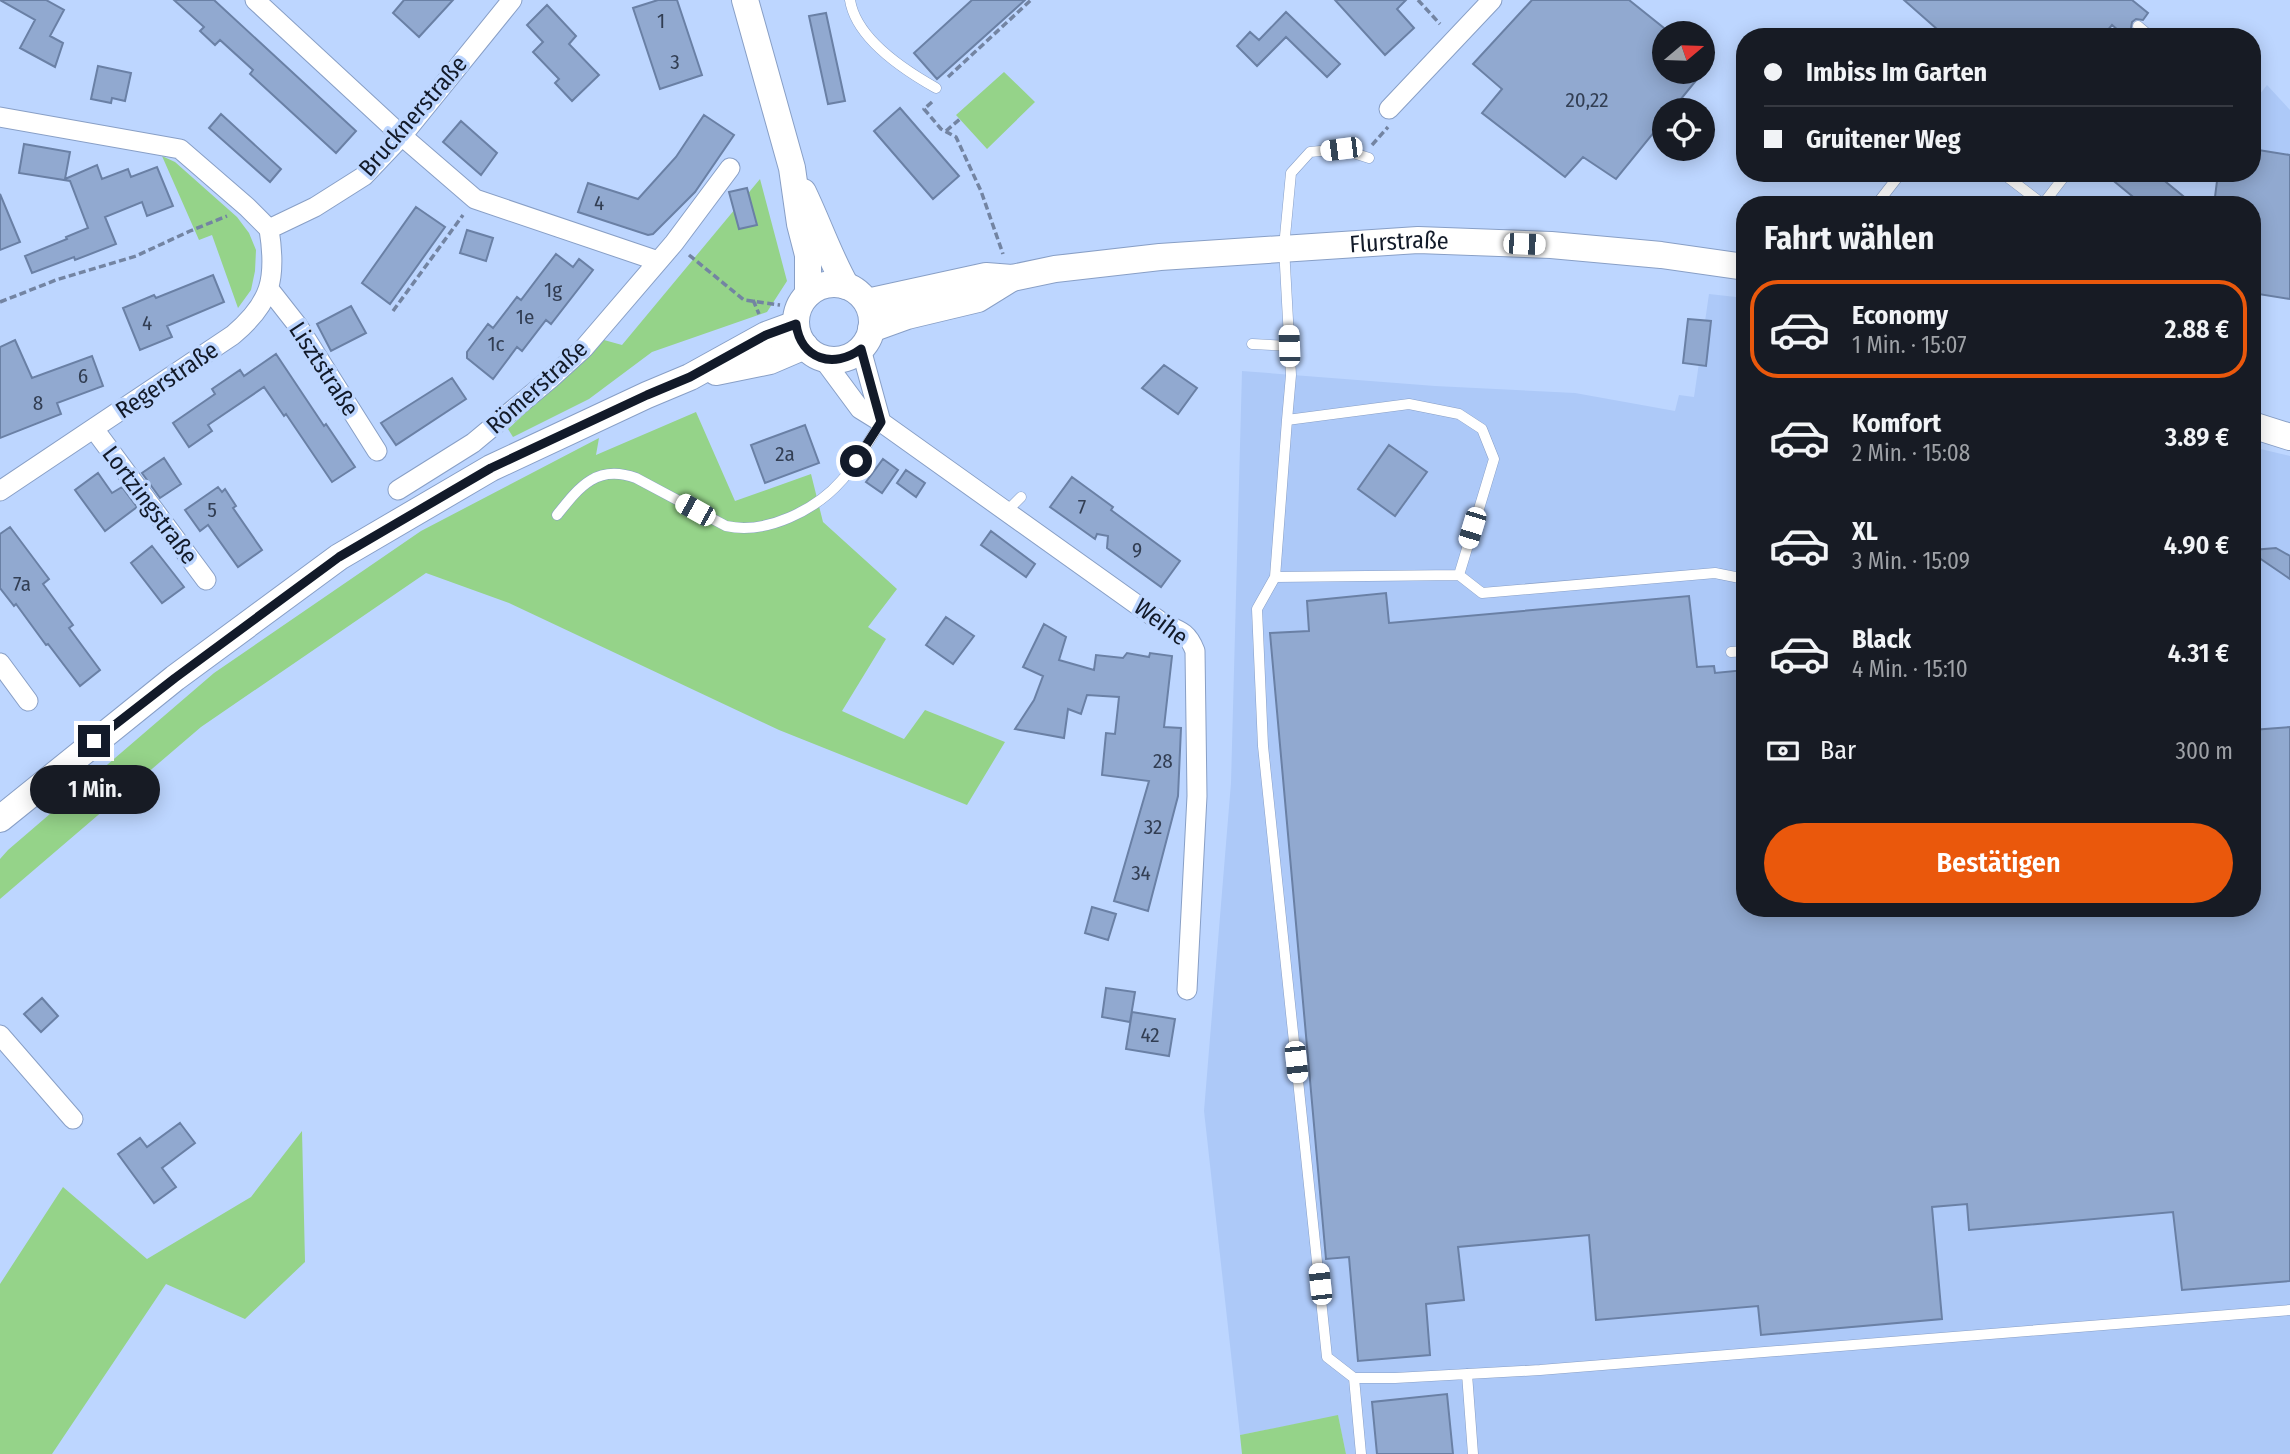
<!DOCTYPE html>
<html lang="de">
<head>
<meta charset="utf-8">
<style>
	body { margin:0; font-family:"Fira Sans Condensed",sans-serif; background:#20242c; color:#f1f3f6; height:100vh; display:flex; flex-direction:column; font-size:26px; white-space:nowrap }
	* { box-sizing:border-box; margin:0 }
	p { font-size:23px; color:#9ea1a6 }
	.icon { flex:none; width:38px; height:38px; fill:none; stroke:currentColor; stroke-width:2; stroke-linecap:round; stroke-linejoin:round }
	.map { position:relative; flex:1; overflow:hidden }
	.side { position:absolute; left:1736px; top:196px; width:525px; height:721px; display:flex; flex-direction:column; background:#171b24; border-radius:28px; box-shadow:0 4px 18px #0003 }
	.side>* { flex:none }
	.banner { position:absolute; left:1736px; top:28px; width:525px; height:154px; border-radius:28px; box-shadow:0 4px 18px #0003; display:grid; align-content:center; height:154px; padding:0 28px; background:#171b24 }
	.needle { width:46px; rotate:71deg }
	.controls { position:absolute; left:1652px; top:21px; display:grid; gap:14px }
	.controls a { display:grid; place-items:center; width:63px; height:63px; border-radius:50%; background:#171b24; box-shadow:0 4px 18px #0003; font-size:35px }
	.end { position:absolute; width:32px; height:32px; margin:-16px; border:9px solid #121a29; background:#fff; box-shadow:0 0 0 4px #fff }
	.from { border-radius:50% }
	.bubble { position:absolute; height:49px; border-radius:24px; background:#171b24; box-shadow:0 4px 18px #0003; font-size:23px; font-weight:600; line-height:49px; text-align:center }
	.car { position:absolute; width:21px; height:42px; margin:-21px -10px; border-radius:9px; box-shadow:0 0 5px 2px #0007; background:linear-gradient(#fff 24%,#345 0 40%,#fff 0 76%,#345 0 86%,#fff 0) }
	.banner b { display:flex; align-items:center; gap:24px; height:66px; font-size:26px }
	.banner b+b { border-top:2px solid #363941 }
	.banner i { width:18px; height:18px; background:#f1f3f6 }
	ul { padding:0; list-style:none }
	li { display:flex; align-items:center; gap:21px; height:98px; margin:0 14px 10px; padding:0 14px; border:4px solid transparent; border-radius:28px }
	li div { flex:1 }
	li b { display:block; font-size:26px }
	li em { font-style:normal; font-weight:600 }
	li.selected { border-color:#ea580c }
	li>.icon { width:63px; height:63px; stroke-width:1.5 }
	h2 { padding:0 28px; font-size:32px; line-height:84px }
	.pay { display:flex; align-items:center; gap:18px; height:77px; padding:0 28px; font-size:26px }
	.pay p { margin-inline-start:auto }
	.button { display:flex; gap:14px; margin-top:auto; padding:14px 28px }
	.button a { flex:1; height:80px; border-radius:42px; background:#ea580c; color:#fff; font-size:28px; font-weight:600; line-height:80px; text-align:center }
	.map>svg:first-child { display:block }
	.built { fill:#adc9f8 }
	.green { fill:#95d389 }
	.building { fill:#91a9d0; stroke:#6a80a5; stroke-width:2 }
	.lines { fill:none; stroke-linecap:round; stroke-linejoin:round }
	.lane-casing { stroke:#889fc6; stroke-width:11 }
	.street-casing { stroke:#889fc6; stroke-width:21 }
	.secondary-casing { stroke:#889fc6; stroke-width:28 }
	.path { stroke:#7384a2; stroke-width:3.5; stroke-dasharray:7 3.5; stroke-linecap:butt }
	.lane { stroke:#fff; stroke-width:10 }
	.street { stroke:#fff; stroke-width:19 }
	.secondary { stroke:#fff; stroke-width:26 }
	.route { stroke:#121a29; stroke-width:9 }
	.labels { text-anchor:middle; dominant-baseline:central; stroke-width:7; stroke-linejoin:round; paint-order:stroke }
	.number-label { font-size:21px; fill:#323e53 }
	.street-label { font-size:24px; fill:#121a29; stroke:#bdd6ff }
</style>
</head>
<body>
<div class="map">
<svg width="2290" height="1454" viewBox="0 0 2290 1454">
	<rect width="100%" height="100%" fill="#bdd6ff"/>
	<path class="built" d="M2267,85l23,25v189l-38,-5v-89h-38l4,-32h34v-69z
		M1709,294l36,4v610h507v-461l38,9v998h-944l-8,-38 -98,19 -36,-324 27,-328 11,-412 193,15 140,7 100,18 4,-16 15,2z"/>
	<path class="green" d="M1004,72l31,30 -48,47 -31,-34z
		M162,156l13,6 62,55 12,16 7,17 -1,21 -4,19 -13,18 -26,-73 -13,5z
		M760,179l27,102 -20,31 -115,40 -63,47 -76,38 -5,-8 96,-89 18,5z
		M696,412l39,89 76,-27 12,48 74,67 -29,38 18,12 -44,72 62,28 21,-29 80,32 -38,63 -188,-75 -270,-127 -83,-30 -225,154 -201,172v-40l8,-9 206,-177 207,-142 178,-93 -3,17z
		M302,1131l3,131 -60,57 -79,-35 -114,170h-52v-170l63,-97 84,72 104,-62z
		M1338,1415l8,39h-104l-2,-19z"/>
	<path class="building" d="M0,0h46l18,10 -14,26 13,7 -8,24 -35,-19 15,-28z
		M174,0h40l142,131 -20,22 -86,-79 3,-4 -33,-30 -5,5 -15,-14 4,-4z
		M404,0h49l-34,37 -26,-24z
		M658,0h19l25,75 -42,14 -27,-81z
		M972,0h53l-88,79 -23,-26z
		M1335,0h71l-9,9 17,19 -29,27z
		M1532,0h97l35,28v44h39l-31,38h-8v10l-48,59 -33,-22 -18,20 -83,-64 20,-24 -29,-25z
		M1904,0h228l16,13 -5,7 -7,-1 -4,3 -1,6 2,4 -4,5h-3l-14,-12 -10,12h-156z
		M547,5l29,31 -7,8 30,31 -27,26 -17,-18 4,-4 -26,-27 10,-10 -16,-17z
		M1286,12l54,52 -13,13 -41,-40 -29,29 -20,-20 13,-14 9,8z
		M826,13l19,88 -17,3 -19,-88z
		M98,66l33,7 -6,28 -13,-3 -1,5 -20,-4z
		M900,108l59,68 -26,23 -59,-68z
		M221,114l60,55 -11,13 -61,-54z
		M704,115l30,20 -39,57 -42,42 -5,1 -70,-23 10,-29 50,16 38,-42z
		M461,121l36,32 -16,22 -38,-33z
		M24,144l46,8 -5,27 32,-14 5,14 26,-10 3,8 26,-10 16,39 -26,10 -5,-14 -37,15 11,27 -41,16 -1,-3 -42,16 -7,-17 42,-17 -1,-2 22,-9 -18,-47 -51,-8z
		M2252,149l38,6v144l-38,-6v-88h-38l4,-32h34z
		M2104,173h51l39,32h-51z
		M747,188l10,37 -18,4 -10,-37z
		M0,194l20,48 -20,8z
		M416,207l29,20 -55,77 -28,-21z
		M467,230l26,8 -7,23 -26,-8z
		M556,254l17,13 6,-8 14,11 -42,54 -5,-4 -24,31 -5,-4 -24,32 -26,-21v-6l21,-28 5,4 24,-31 4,3z
		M213,275l11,27 -57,24 5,11 -32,13 -17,-42 31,-13 2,3z
		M351,306l15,27 -35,18 -14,-27z
		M1688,319l23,2 -5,45 -23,-3z
		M15,340l17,38 60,-22 11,30 -46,17 4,11 -61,24v-91z
		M276,354l48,72 2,-2 29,43 -23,15 -46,-68 -2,2 -20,-29 -56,38 4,6 -23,16 -16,-24 42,-29 -3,-5 28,-19 4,6z
		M1164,365l33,23 -19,26 -36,-26z
		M452,378l14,21 -70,46 -15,-22z
		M805,425l14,38 -54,20 -14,-38z
		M1389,445l38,27 -32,44 -37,-27z
		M164,458l17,26 -21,14 -18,-25z
		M883,459l15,11 -16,23 -16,-11z
		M906,470l19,13 -9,14 -19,-14z
		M98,473l14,20 10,-6 15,20 -32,24 -30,-41z
		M1072,477l41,30 -2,3 69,51 -19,26 -54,-39 1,-12 -11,-2 -2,5 -45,-32z
		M218,487l4,5 3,-3 11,17 -3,2 29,42 -24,17 -30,-42 -8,6 -15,-21z
		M10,527l39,52 -6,5 30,41 -4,3 31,42 -20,16 -32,-42 -2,1 -30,-41 -2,2 -14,-18v-54z
		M991,531l44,33 -9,13 -45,-32z
		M152,546l32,41 -22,16 -31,-40z
		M2276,548l14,8v23l-38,-26v-3z
		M1386,593l3,30 300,-27 8,71 17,-1 1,7 30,-3v238h507v-178l38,-3v554l-108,9 -9,-78 -204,18 -2,-26 -35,3 10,112 -181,16 -3,-29 -162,14 -7,-85 -131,12 6,53 -38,4 4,51 -72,6 -9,-104 -23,2 -56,-626 39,-2 -2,-30z
		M946,617l28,19 -21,28 -27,-19z
		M1044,624l22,13 -7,23 35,10 2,-15 27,3 4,-5 22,4 1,-4 22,3 -8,71 17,1 -3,68 -30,115 -34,-10 35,-120 -47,-6 4,-42 9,1 4,-37 -32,-2 -6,19 -13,-5 -4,29 -49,-9 19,-29 9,-24 -20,-9z
		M1092,907l24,7 -8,26 -23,-7z
		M1106,988l29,4 -5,30 -28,-5z
		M42,998l16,18 -17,16 -17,-18z
		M1132,1012l43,7 -6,37 -43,-7z
		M180,1123l15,20 -33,25 14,19 -22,16 -36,-49 22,-16 7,9z
		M1447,1394l6,60h-76l-5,-52z"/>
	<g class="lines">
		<g class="lane-casing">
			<path id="lane" d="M850,0c6,39 54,70 86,88
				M2138,26l13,11
				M1369,158l-28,-9 -31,3 -19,21 -7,74 7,128 -4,45 -12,157 -18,32 6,137 64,611 27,21h41l145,-8 750,-60
				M2002,173l42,32
				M2043,204l24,-31
				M1876,205l25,-32
				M1252,344l37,2
				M1287,420l122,-16 50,10 23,15 12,30 -35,116
				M1007,511l14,-14
				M557,515c23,-29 40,-51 79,-37l90,48c40,9 90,-16 116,-46 15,-16 27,-40 39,-58
				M1275,577l184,-2 23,18 233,-20 30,6
				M1731,652l14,-1
				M1467,1374l6,80
				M1354,1378l7,76"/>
		</g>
		<g class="street-casing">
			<path id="street" d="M255,0l147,136 73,63 183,62
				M1389,109l103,-109
				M0,117l180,32 67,58 22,22
				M269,229l46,-22 49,-31 38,-40 110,-136
				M269,289l29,37 79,125
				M861,349l20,73
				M823,359l37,50 21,13 283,202c17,7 24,9 31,27l2,145 -10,194
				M94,429l112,151
				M398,490l75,-47 77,-64 34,-31 90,-105 56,-75
				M0,491l233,-156c38,-32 44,-56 36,-106
				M0,663l28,38
				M0,1035l73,84"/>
		</g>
		<g class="secondary-casing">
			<g id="secondary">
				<path d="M745,0l47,168 8,56 8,31v39"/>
				<path d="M803,192c15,31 26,64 43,94"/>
				<circle cx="834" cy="322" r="38"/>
				<path id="s1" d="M867,302l119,-26 26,2 43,-9 105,-12 258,-17 133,5 110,10 84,12"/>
				<path d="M871,329l36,-13 71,-17 34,-21"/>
				<path d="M716,372l54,-11 35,-15"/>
				<path d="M2252,425l38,12"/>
				<path d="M0,819l175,-141 164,-121 152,-89 156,-73 43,-18 76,-42 30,-11"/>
			</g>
		</g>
		<path class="path" d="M1418,0l22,24
			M948,77l83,-77
			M932,102l-8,7 17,20 15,8 25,54 22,63
			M946,131l14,-12
			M1372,145l16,-18
			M689,255l55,45 36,5
			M753,300l6,14
			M0,302l56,-22 80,-24 54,-25 37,-15
			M393,311l70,-96"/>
		<use href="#lane" class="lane"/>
		<use href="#street" class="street"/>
		<use href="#secondary" class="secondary"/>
	</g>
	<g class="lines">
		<path class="route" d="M94,741l81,-63 164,-121 152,-89 156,-73 43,-18 76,-42 30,-11c5,36 38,45 65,25l20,73 -25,39"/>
	</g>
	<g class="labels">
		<g class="number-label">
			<text x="661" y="21">1</text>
			<text x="675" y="62">3</text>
			<text x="1587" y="100">20,22</text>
			<text x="599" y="203">4</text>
			<text x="553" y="290">1g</text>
			<text x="525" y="317">1e</text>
			<text x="147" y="323">4</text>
			<text x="496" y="344">1c</text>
			<text x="83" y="376">6</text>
			<text x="38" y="403">8</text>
			<text x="785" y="454">2a</text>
			<text x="1082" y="507">7</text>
			<text x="212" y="510">5</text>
			<text x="1137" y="550">9</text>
			<text x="22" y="584">7a</text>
			<text x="1163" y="761">28</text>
			<text x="1153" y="827">32</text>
			<text x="1141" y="873">34</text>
			<text x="1150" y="1035">42</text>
		</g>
		<g class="street-label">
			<text transform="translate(413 116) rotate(-49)">Brucknerstraße</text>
			<text stroke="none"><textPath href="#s1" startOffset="537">Flurstraße</textPath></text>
			<text transform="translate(324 369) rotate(57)">Lisztstraße</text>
			<text transform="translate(167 380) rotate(-34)">Regerstraße</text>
			<text transform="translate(537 387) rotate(-42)">Römerstraße</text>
			<text transform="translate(150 505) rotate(53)">Lortzingstraße</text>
			<text transform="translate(1161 622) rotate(37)">Weihe</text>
		</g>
	</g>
</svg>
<div class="controls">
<a><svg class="needle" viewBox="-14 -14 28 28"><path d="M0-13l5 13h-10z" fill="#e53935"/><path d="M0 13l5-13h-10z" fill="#9ea1a6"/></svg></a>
<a><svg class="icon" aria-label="locate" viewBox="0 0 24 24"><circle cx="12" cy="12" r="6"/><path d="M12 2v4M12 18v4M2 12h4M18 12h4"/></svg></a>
</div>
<i class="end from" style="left:856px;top:461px"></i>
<i class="end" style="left:94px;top:741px"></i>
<div class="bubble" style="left:30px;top:765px;width:130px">1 Min.</div>
<i class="car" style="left:1341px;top:149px;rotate:263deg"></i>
<i class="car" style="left:1524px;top:244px;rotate:92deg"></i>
<i class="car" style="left:1289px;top:346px;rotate:358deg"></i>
<i class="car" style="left:695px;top:510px;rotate:299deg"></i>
<i class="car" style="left:1472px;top:528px;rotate:197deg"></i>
<i class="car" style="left:1296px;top:1062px;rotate:174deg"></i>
<i class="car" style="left:1320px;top:1284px;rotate:354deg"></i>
<div class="banner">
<b><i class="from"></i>Imbiss Im Garten</b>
<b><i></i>Gruitener Weg</b>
</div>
<section class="side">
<h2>Fahrt wählen</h2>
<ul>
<li class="selected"><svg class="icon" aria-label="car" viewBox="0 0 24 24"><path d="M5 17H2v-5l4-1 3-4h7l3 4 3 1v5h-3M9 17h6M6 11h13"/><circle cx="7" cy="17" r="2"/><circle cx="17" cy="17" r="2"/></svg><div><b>Economy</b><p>1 Min. · 15:07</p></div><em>2.88 €</em></li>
<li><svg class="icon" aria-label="car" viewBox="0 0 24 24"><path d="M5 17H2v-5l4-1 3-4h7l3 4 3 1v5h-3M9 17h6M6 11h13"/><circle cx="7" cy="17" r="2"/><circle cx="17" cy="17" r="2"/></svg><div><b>Komfort</b><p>2 Min. · 15:08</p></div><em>3.89 €</em></li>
<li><svg class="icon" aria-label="car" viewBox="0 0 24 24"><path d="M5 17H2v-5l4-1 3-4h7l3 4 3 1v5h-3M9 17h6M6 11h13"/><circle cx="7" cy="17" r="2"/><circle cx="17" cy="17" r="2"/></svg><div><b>XL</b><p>3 Min. · 15:09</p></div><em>4.90 €</em></li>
<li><svg class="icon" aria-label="car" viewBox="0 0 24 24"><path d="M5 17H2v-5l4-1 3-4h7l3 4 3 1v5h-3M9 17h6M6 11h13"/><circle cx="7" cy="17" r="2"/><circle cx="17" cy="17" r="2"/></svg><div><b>Black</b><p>4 Min. · 15:10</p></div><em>4.31 €</em></li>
</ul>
<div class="pay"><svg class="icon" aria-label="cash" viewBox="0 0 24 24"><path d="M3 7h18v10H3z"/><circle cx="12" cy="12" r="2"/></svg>Bar<p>300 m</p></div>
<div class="button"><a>Bestätigen</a></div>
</section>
</div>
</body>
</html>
